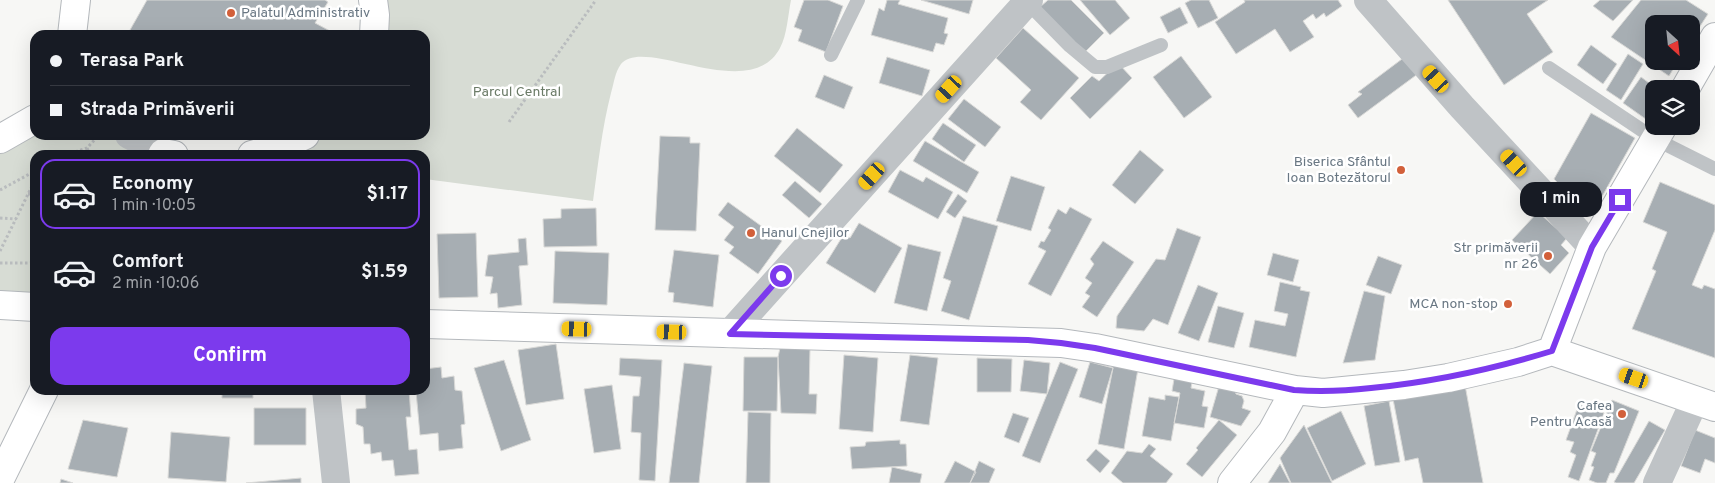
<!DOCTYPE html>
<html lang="en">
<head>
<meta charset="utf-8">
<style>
	body { margin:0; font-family:Overpass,sans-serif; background:#242831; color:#f1f3f6; height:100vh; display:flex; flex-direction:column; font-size:19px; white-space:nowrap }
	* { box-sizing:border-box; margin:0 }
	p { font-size:16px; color:#9ea1a6 }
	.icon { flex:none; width:28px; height:28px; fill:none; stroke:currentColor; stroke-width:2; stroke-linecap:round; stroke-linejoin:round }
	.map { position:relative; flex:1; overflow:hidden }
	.drawer { position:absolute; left:30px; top:150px; width:400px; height:245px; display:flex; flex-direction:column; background:#171b24; border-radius:15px; box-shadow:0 5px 20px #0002 }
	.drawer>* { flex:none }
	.hud { position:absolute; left:30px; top:30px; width:400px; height:110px; border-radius:15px; box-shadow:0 5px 20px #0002; display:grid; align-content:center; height:110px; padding:0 20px; background:#171b24 }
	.needle { width:32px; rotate:153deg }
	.buttons { position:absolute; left:1645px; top:15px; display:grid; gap:10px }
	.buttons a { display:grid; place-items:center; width:55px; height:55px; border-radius:10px; background:#171b24; box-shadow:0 5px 20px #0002; font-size:25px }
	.end { position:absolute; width:22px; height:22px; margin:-11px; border:6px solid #7c3aed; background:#fff; box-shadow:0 0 0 2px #fff }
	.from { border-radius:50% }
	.bubble { position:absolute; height:35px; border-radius:15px; background:#171b24; box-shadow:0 5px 20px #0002; font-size:16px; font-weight:700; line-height:35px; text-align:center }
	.car { position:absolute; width:15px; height:30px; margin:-15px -8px; border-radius:6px; box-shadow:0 0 4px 1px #0007; background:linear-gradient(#f5c518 24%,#345 0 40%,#f5c518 0 76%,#345 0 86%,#f5c518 0) }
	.hud b { display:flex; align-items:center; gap:18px; height:48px; font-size:19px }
	.hud b+b { border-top:1px solid #363941 }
	.hud i { width:12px; height:12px; background:#f1f3f6 }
	ul { padding:9px 0 0; list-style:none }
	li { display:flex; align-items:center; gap:15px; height:70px; margin:0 10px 8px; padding:0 10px; border:2px solid transparent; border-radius:15px }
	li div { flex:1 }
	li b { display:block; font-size:19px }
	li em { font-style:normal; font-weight:700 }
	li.on { border-color:#7c3aed }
	li>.icon { width:45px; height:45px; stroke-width:1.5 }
	.cta { display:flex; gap:10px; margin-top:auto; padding:10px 20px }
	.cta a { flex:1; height:58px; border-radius:15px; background:#7c3aed; color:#fff; font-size:20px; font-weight:700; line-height:58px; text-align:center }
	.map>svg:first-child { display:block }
	.green { fill:#d7dcd4 }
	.building { fill:#a7aeb3; stroke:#d9d9d7 }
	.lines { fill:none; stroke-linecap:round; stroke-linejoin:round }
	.secondary-casing { stroke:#b4b8bc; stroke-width:30 }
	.path { stroke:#b9bcbe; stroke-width:3; stroke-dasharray:2.5 2.5; stroke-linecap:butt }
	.lane { stroke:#bfc3c6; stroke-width:14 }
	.street { stroke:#bfc3c6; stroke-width:28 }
	.secondary { stroke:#fff; stroke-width:28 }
	.route { stroke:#7c3aed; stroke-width:6 }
	.poi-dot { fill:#d2603a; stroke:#fff; stroke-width:2 }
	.labels { text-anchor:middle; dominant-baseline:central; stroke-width:5; stroke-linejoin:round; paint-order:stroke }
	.poi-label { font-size:14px; fill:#697783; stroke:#fff; text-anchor:end }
	.park-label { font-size:14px; fill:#6b7b67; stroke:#fff }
</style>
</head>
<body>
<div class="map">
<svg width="1715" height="483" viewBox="0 0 1715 483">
	<rect width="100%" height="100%" fill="#f7f7f5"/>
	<path class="green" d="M373,0h418c-3,15 -4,35 -11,48 -30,57 -136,-13 -159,16 -6,8 -7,19 -10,29 -9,35 -13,72 -18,108l-168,-22v-24h-122l-24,-8 26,-12h120v-100h-51z
		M35,119v16h94l33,20h-127v152l-35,-2v-166z"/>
	<path class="building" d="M147,0h178l3,2 -13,21 15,8 -2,4h-188l-10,-5z
		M804,0h24l15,6 -17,46 -28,-11 4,-11 -8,-3z
		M887,0h13l-2,4 50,14 -4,15 4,1 -4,11 -8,-2 -3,9 -62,-17 8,-27 5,3z
		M921,0h52l-4,14z
		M1048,0h23l33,33 -19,19 -45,-45z
		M1080,0h35l15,18 -20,17z
		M1191,0h18l9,18 -20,10 -13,-25z
		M1244,0h94l4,6 -16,11 -2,-4 -8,6 -3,-5 -10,7 11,16 -24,15 -15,-23 -39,25 -21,-32 30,-20z
		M1448,0h100l-21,14 26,38 -49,33z
		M1600,0h33l-20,21 -20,-15z
		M1641,0h45l22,14 -17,26v-16h-37v37h24l-9,15 -58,-39z
		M1180,7l8,16 -20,10 -8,-16z
		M1023,28l56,50 -38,42 -21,-18 11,-12 -35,-32z
		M1591,45l26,19 -14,20 -26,-19z
		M1628,54l15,10 -22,36 -15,-10z
		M1181,56l31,41 -28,21 -31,-41z
		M1406,56l13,17 -61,45 -10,-13 14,-11 -4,-2z
		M887,57l43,13 -8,26 -43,-13z
		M1118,63l14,15 -42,41 -20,-21 22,-22 7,5z
		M824,75l29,12 -9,22 -29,-12z
		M1641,77l16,12h-3v27l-4,6 -27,-19z
		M964,99l37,28 -16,20 -37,-28z
		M1591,113l44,25 -35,62 -10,6 -15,-5 -21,-22z
		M943,123l33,22 -12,17 -32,-23z
		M797,128l46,37 -23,28 -46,-37z
		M660,136l30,1v6h10l-4,88 -41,-1z
		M925,141l54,31 -12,21 -54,-32z
		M1140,150l24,20 -29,34 -23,-19z
		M900,170l23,12 3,-5 27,15 -15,27 -50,-27z
		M1011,176l34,11 -14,44 -35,-10z
		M795,181l27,23 -13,14 -27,-23z
		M1660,182l55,23v25l-23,55 10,4 2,-4 11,4v69l-83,-29 24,-58 -4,-2 15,-37 -24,-10z
		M958,194l9,7 -12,17 -9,-6z
		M728,202l54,39 -24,33 -29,-21 5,-6 -10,-7 10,-13 -16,-12z
		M1070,207l22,12 -41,77 -23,-12 18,-33 -8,-4 3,-6 3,1 7,-12 -3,-2 10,-19 8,5z
		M596,208l1,38 -53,1 -1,-28 18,-1v-9z
		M1538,212l29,26 -6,7 8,8 -19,21 -38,-34z
		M963,216l35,10 -29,94 -28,-9 10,-30 -8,-3z
		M859,223l43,25 -27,45 -49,-30 18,-29 6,4z
		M1177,228l24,9 -33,88 -15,-6 -9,12 -28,-3 1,-12 39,-57 9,1z
		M476,233l2,64 -39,1 -2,-64z
		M526,238l2,27 -9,1 3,39 -24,3 -1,-15 -7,1 3,-17 -8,-1 3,-21 31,-3 -1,-13z
		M1103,241l31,21 -37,55 -15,-10 8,-11 -5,-3 7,-10 -7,-5 9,-14 -4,-5z
		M908,244l33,8 -14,59 -33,-8z
		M674,250l45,5 -6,52 -40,-5 1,-9 -6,-1z
		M555,251l54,2 -2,52 -54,-2z
		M1273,253l26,7 -6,22 -26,-7z
		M1378,256l24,9 -11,29 -25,-9z
		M1280,282l21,5 -1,3 10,2 -14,65 -47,-10 6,-27 30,6 3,-12 -14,-3z
		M1198,285l20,8 -19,48 -21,-8z
		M1364,291l21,5 -10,64 -32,3z
		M1218,306l26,7 -10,35 -26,-6z
		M556,344l8,55 -38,6 -8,-55z
		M780,348l30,1 -1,45h8l-1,20 -35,-1 -3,-56z
		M844,355l34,3 -5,74 -34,-3z
		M910,355l28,3 -9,67 -29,-4z
		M744,357h34l-1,54h-34z
		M620,358l42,2 -7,121 -16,-1 2,-47 -10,-1 2,-36h6l2,-19 -22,-2z
		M977,358l35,1 -1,33h-34z
		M504,360l27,80 -30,11 -27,-83z
		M1024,360l26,3 -3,31 -27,-3z
		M1060,362l18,7 -38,94 -18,-7z
		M1090,362l23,6 -11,36 -23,-7z
		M684,363l28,3 -13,117h-30z
		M1112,365l26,4 -14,80 -26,-5 15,-76z
		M441,367l1,11 12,-2 1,14 7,1 3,33 -4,1 2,23 -24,3 -1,-18 -18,2 -4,-44 11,-2 -2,-20z
		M1175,373l18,3 -2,12 14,3 -3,15 6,1 -4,21 -30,-5 6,-30 -8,-2z
		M612,385l9,64 -27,4 -10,-64z
		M1465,385l18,98h-60l-5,-25 -13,3 -12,-62z
		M1219,386l16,5 1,3 6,2 2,5 -2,7 9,3 -10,15 -31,-9z
		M222,390h31v8h-31z
		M365,390h44l2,27h-5l3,33 8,-1 2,25 -24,2 -2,-16 -11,1 -1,-9 -10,2 -1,-10h-6l-1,-17 -7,-3v-15l10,-1z
		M1165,395l14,2 -8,44 -29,-5 7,-39 16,3z
		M1612,400l27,11 -25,62h-4l-4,10h-9l-8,-3 5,-13 -3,-1 5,-13 -5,-2z
		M1389,401l11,61 -25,4 -11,-60z
		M1579,404l25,9 -25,68 -11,-4 8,-22 -6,-3 4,-10 -8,-2z
		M254,408h52v37h-52z
		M1341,411l25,53 -34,17 -25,-53z
		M748,412l23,1 -1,70h-24z
		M1013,413l16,5 -10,25 -15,-6z
		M83,420l45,8 -11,49 -49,-8z
		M1219,420l18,15 -35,42 -16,-13 12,-14 -2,-2z
		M1649,421l16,9 -31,53h-18l-2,-1z
		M1304,425l28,58h-41l-11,-25z
		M1695,430l20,8v25l-10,-4 -5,14 -19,-7z
		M171,432l59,5 -4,45 -58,-4z
		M900,440v4h6l1,22 -55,3 -2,-22 15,-1 1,-4z
		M1149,444l7,5 -6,7 23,18 -7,9h-43l-12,-10 16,-22 15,2z
		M1096,449l14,12 -10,12 -14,-13z
		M955,461l21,11 -6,11h-26z
		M979,461l16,8 -6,14h-19z
		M1280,464l10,19h-22z
		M892,467l30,7 -2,9h-31z
		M301,478v5h-55z
		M61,479l12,4h-13z"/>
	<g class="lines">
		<g class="secondary-casing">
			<path id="secondary" d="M373,0l2,15 -1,20
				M72,35l4,-35
				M1685,89l30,-52
				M0,139l35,-20
				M162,155l1,-2 11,2
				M252,155l27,-8 26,-12
				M0,305l35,2
				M425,324l636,19 34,5 200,42 28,3 81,-8 44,-7 70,-16 34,-11 163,56
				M1552,351l40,-104 71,-121
				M0,479l44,-89
				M1232,483l40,-51 23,-42"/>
		</g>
		<path class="path" d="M509,122l87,-122
			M87,148l3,7
			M66,155l21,-7 12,-13
			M0,190l35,-19
			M28,194h7
			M0,218l16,1
			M0,251l35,-71
			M0,263h30l5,-1"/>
		<path class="lane" d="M1027,2l43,44 25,21h12l54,-22
			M831,55l27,-55
			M1549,68l106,71 60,30"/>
		<path class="street" d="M1368,0l94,107 130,140
			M129,135l34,18
			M729,334l300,-334
			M326,390l10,93
			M1657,483l38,-83"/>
		<use href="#secondary" class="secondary"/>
	</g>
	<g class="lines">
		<path class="route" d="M781,276l-51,58 298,6 33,3 34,5 199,42c27,2 51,1 77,-2 62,-6 122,-19 181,-37l40,-104 28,-47"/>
	</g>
	<g class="poi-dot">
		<circle cx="231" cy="13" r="5"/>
		<circle cx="1401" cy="170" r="5"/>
		<circle cx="751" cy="233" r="5"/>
		<circle cx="1548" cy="256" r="5"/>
		<circle cx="1508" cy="304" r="5"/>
		<circle cx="1622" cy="414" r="5"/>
	</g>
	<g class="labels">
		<g class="poi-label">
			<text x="241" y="13" text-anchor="start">Palatul Administrativ</text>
			<text x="1391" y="162">Biserica Sfântul<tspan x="1391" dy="16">Ioan Botezătorul</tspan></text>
			<text x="761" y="233" text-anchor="start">Hanul Cnejilor</text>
			<text x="1538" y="248">Str primăverii<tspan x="1538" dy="16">nr 26</tspan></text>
			<text x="1498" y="304">MCA non-stop</text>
			<text x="1612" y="406">Cafea<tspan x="1612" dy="16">Pentru Acasă</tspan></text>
		</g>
		<g class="park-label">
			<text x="517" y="92">Parcul Central</text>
		</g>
	</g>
</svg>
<div class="buttons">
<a><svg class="needle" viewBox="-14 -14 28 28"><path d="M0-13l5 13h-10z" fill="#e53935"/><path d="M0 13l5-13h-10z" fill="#9ea1a6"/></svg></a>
<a><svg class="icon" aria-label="layers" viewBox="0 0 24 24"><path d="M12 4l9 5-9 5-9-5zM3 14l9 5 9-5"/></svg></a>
</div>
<i class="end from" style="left:781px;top:276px"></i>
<i class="end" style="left:1620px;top:200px"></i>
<div class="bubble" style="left:1520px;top:182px;width:82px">1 min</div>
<i class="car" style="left:1436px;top:79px;rotate:318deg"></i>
<i class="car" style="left:949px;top:89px;rotate:222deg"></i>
<i class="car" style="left:1514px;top:163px;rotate:317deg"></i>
<i class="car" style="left:872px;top:176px;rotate:222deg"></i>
<i class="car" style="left:577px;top:329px;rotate:272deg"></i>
<i class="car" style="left:672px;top:332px;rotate:272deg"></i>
<i class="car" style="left:1634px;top:378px;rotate:289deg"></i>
<div class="hud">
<b><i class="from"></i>Terasa Park</b>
<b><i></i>Strada Primăverii</b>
</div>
<section class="drawer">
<ul>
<li class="on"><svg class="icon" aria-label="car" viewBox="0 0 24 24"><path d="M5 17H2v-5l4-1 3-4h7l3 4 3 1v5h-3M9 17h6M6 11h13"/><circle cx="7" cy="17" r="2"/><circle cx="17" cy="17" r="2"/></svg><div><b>Economy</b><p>1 min · 10:05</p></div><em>$1.17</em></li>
<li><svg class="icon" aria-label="car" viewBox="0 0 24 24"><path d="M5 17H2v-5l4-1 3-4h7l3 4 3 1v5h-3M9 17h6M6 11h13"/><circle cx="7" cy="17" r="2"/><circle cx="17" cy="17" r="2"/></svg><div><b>Comfort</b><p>2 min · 10:06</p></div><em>$1.59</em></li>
</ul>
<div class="cta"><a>Confirm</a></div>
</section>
</div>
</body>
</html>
